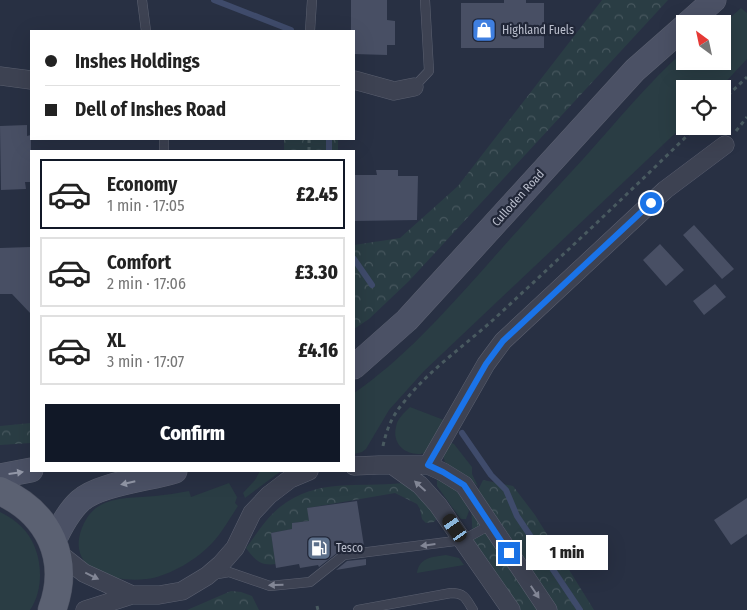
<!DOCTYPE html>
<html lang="en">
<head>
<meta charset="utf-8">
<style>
	body { margin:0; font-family:"Fira Sans Condensed",sans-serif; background:#f6f6f6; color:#222; height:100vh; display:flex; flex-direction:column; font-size:19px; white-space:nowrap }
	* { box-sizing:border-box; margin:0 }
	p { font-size:16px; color:#767676 }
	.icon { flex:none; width:28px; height:28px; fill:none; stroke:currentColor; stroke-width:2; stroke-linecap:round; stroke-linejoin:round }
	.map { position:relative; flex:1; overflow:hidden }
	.details { position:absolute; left:30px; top:150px; width:325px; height:322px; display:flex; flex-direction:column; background:#fff; border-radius:0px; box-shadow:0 5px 20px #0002 }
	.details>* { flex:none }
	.hud { position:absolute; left:30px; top:30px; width:325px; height:110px; border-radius:0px; box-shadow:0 5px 20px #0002; display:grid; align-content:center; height:110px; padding:0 15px; background:#fff }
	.needle { width:32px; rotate:327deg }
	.tools { position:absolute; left:676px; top:15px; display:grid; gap:10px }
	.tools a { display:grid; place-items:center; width:55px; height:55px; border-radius:0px; background:#fff; box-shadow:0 5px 20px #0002; font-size:25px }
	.end { position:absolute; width:22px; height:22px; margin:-11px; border:6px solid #1a73e8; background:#fff; box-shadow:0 0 0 2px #fff }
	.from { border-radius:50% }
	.bubble { position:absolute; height:35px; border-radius:0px; background:#fff; box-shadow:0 5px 20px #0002; font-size:16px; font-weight:800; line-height:35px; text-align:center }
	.car { position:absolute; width:15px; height:30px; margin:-15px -8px; border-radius:6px; box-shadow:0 0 4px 1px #0007; background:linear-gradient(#222 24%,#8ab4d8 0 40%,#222 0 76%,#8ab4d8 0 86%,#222 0) }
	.hud b { display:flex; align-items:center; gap:18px; height:48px; font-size:19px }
	.hud b+b { border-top:1px solid #e0e0e0 }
	.hud i { width:12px; height:12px; background:#222 }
	ul { padding:9px 0 0; list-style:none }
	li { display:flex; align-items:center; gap:15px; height:70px; margin:0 10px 8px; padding:0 5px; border:2px solid #e0e0e0; border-radius:0px }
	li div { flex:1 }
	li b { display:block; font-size:19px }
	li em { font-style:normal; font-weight:800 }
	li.current { border-color:#111827 }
	li>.icon { width:45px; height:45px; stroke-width:1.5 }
	.cta { display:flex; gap:10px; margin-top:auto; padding:10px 15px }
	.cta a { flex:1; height:58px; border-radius:0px; background:#111827; color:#fff; font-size:20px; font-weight:800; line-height:58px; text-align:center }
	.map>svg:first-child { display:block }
	.green { fill:#2a3d44 }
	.forest { fill:url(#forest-crowns) }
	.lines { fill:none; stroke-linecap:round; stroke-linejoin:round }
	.stream { stroke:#3f4b6b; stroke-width:6 }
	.building { fill:#484f64 }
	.service-casing { stroke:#5b6070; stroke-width:10 }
	.minor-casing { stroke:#5b6070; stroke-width:19 }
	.secondary-casing { stroke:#5b6070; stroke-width:25 }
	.primary-casing { stroke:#464b5c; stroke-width:29 }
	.path { stroke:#495a60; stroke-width:3; stroke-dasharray:4 4; stroke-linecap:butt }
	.service { stroke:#3d4252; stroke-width:9 }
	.minor { stroke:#3d4252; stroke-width:18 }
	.secondary { stroke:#4b5165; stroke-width:24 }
	.primary { stroke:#5b6172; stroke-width:28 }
	.oneway { fill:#9398a8 }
	.oneway2 { fill:#828695 }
	.route { stroke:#1a73e8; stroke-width:6 }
	.labels { text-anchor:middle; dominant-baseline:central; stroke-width:4.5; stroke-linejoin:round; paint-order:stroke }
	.poi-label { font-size:12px; fill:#babecc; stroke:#212738; text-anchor:start }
	.street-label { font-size:12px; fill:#babecc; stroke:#212738 }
</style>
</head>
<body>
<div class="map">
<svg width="747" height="610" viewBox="0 0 747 610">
	<defs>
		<pattern id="forest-crowns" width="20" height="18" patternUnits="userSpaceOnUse" patternTransform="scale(1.25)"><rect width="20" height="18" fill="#2a3d44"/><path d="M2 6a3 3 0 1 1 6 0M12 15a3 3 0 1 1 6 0" fill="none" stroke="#47575e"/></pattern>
	</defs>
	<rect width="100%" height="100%" fill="#283043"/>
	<path class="green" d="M741,8l6,5v46l-28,30h-34v35l-261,247 -35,39 -23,39 -4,3 -8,2v-61c48,-33 87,-77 126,-120 34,-39 69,-77 104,-115 33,-37 64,-75 101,-108v11h37l1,-37z
		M410,407l39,15 -21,30c-17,7 -37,-5 -32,-25 1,-8 8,-14 14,-20z
		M449,442l5,2 18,23v7l6,12 -33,-24 -2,-6z
		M260,471h21l-36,27 -2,-5 12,-13z
		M437,479c13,1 28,20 32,32l-3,8h-5l-2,-2 -22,-31z
		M229,483l8,14 -2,6 3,3c-10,15 -18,31 -32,43 -13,12 -32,23 -49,28 -30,8 -88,-1 -77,-43 3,-11 9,-22 19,-28 17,-10 38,-8 56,-10 11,-1 22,-3 34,-5l2,6z
		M0,512c12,6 22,13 29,24 14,21 15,54 1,74h-30z
		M446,555l13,3 5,7 -47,8c2,-16 16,-16 29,-18z"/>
	<path class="forest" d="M602,0h66l-259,281 -40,38 -15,10v-84l46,-7 58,-52z
		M284,139h54v12h-54z
		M31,423v20l-31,2v-19z
		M483,480l30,6 22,29 59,95h-76l-45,-69 -2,-36z
		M403,483l16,9 19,25 -4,5 -8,1 -4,-4 -2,-10 -3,-5 -22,-11 -87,15 1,13 -17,2v6l-21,4 5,31c-16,2 -21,-4 -30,-16 10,-13 20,-30 34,-41 39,-30 77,-19 123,-24z
		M231,591l10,1 11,4 7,14h-72z"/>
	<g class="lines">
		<path class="stream" d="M214,0l77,30
			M329,151v-12
			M354,259l18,26
			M462,433l29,42 15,15 11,26 63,94"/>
	</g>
	<path class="building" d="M351,0h36v20l8,1v24h-8v10l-33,-1v-23h-3z
		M504,0h22v3h18v45h-83v-45h43z
		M27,125v11l4,-1v47h-6l1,7 -25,1 -1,-64z
		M376,170h22v6h20l-1,44 -63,1v-46h23z
		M694,225l40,44 -12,10 -39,-44z
		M660,244l24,26 -18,16 -23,-26z
		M31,247v67l-19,-20h-12v-46z
		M715,284l11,13 -22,18 -11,-14z
		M747,498v36l-16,11 -17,-25z
		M357,501l7,45 -23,4 -22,17 -1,-2 -18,3 -1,-4 -23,4 -5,-35 21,-4v-6l17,-2 -2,-13z
		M366,559v6l-30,5 11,-9z"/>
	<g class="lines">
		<g class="service-casing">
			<path id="service" d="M142,0l4,31
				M310,31l2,-31
				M414,87l15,-16 -4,-71
				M164,151v-12
				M212,575l17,-3 41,14 40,-4 34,-27 119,-15 27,-15
				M358,610l93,-17c14,0 15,6 22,17"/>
		</g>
		<g class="minor-casing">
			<path id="minor" d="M0,76l31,4
				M354,80l40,11 20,-4
				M392,465l28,20 18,20 73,105
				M428,465l58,-101 17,-23 162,-151 60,-45
				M354,466l25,-1h49l15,7 21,13 84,125
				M56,551l28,22 48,22
				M85,610l47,-15h27l23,-4 25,-15 14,-12 14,-16 17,-35 17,-18 21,-16 19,-8"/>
		</g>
		<g class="secondary-casing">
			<path id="secondary" d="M687,24l27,-24
				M354,367l53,-47 228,-250 50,-44
				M0,476l31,-6
				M53,543c7,-15 15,-31 27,-42 18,-17 70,-22 95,-30"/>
		</g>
		<g class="primary-casing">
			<path id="primary" d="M0,491c49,22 71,68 52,119"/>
		</g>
		<path class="path" d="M722,101l25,-24
			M736,131l11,-14
			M309,151v-12
			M383,446c4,-18 9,-30 21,-44 24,-31 60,-56 89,-82 69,-64 137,-128 204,-194
			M317,606l1,4"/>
		<use href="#service" class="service"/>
		<use href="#minor" class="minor"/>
		<use href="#secondary" class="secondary"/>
		<use href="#primary" class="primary"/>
	</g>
	<defs><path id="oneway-solid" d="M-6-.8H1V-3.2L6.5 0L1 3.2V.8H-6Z" transform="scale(1.25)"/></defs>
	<g class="oneway">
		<use href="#oneway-solid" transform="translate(16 473) rotate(-8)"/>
		<use href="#oneway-solid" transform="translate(128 483) rotate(167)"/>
	</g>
	<g class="oneway2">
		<use href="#oneway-solid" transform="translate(420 486) rotate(-138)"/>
		<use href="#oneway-solid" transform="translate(428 545) rotate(173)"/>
		<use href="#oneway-solid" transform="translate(92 576) rotate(26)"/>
		<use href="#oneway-solid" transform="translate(276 585) rotate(178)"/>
		<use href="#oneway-solid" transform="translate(535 592) rotate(56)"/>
	</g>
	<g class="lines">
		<path class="route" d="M509,553l-45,-68 -21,-13 -15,-7 58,-101 17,-23 148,-138"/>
	</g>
	<defs>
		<g id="shop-square" transform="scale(1.25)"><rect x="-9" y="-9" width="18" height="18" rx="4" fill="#3f7fe0" stroke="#212738"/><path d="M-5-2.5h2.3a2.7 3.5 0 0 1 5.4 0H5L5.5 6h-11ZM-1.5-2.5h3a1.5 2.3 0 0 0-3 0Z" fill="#fff"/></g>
		<g id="fuel-square" transform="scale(1.25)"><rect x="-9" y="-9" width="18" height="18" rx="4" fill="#5c6f8a" stroke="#212738"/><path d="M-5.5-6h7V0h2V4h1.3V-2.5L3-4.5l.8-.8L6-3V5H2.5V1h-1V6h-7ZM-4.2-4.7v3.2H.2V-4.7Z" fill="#fff"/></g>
	</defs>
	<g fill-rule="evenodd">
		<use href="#shop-square" x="484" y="30"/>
		<use href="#fuel-square" x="319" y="548"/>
	</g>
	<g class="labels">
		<g class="poi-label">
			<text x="502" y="30">Highland Fuels</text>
			<text x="336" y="548">Tesco</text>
		</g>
		<g class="street-label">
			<text transform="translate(518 198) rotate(-48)">Culloden Road</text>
		</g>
	</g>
</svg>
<div class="tools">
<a><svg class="needle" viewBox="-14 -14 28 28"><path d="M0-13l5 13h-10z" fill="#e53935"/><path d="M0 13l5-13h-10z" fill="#767676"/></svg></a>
<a><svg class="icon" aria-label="locate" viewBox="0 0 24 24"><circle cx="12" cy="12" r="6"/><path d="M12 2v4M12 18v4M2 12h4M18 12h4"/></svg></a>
</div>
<i class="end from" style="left:651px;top:203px"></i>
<i class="end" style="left:509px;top:553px"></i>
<div class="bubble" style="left:526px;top:535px;width:82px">1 min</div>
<i class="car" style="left:455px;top:528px;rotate:325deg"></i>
<div class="hud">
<b><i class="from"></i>Inshes Holdings</b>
<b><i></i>Dell of Inshes Road</b>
</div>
<section class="details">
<ul>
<li class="current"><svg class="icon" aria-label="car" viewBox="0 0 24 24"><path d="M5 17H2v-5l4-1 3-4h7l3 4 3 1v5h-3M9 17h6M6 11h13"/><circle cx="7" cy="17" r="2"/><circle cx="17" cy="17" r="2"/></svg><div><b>Economy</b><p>1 min · 17:05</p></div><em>£2.45</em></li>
<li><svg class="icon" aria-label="car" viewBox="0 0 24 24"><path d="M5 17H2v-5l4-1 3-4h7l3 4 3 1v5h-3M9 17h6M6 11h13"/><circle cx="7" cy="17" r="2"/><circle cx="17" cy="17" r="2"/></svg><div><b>Comfort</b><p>2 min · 17:06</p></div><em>£3.30</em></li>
<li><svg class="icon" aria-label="car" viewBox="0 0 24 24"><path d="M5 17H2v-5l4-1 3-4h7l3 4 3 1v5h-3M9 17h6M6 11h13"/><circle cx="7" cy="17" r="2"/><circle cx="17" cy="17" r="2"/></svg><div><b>XL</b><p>3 min · 17:07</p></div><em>£4.16</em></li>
</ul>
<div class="cta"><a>Confirm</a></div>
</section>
</div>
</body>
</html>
